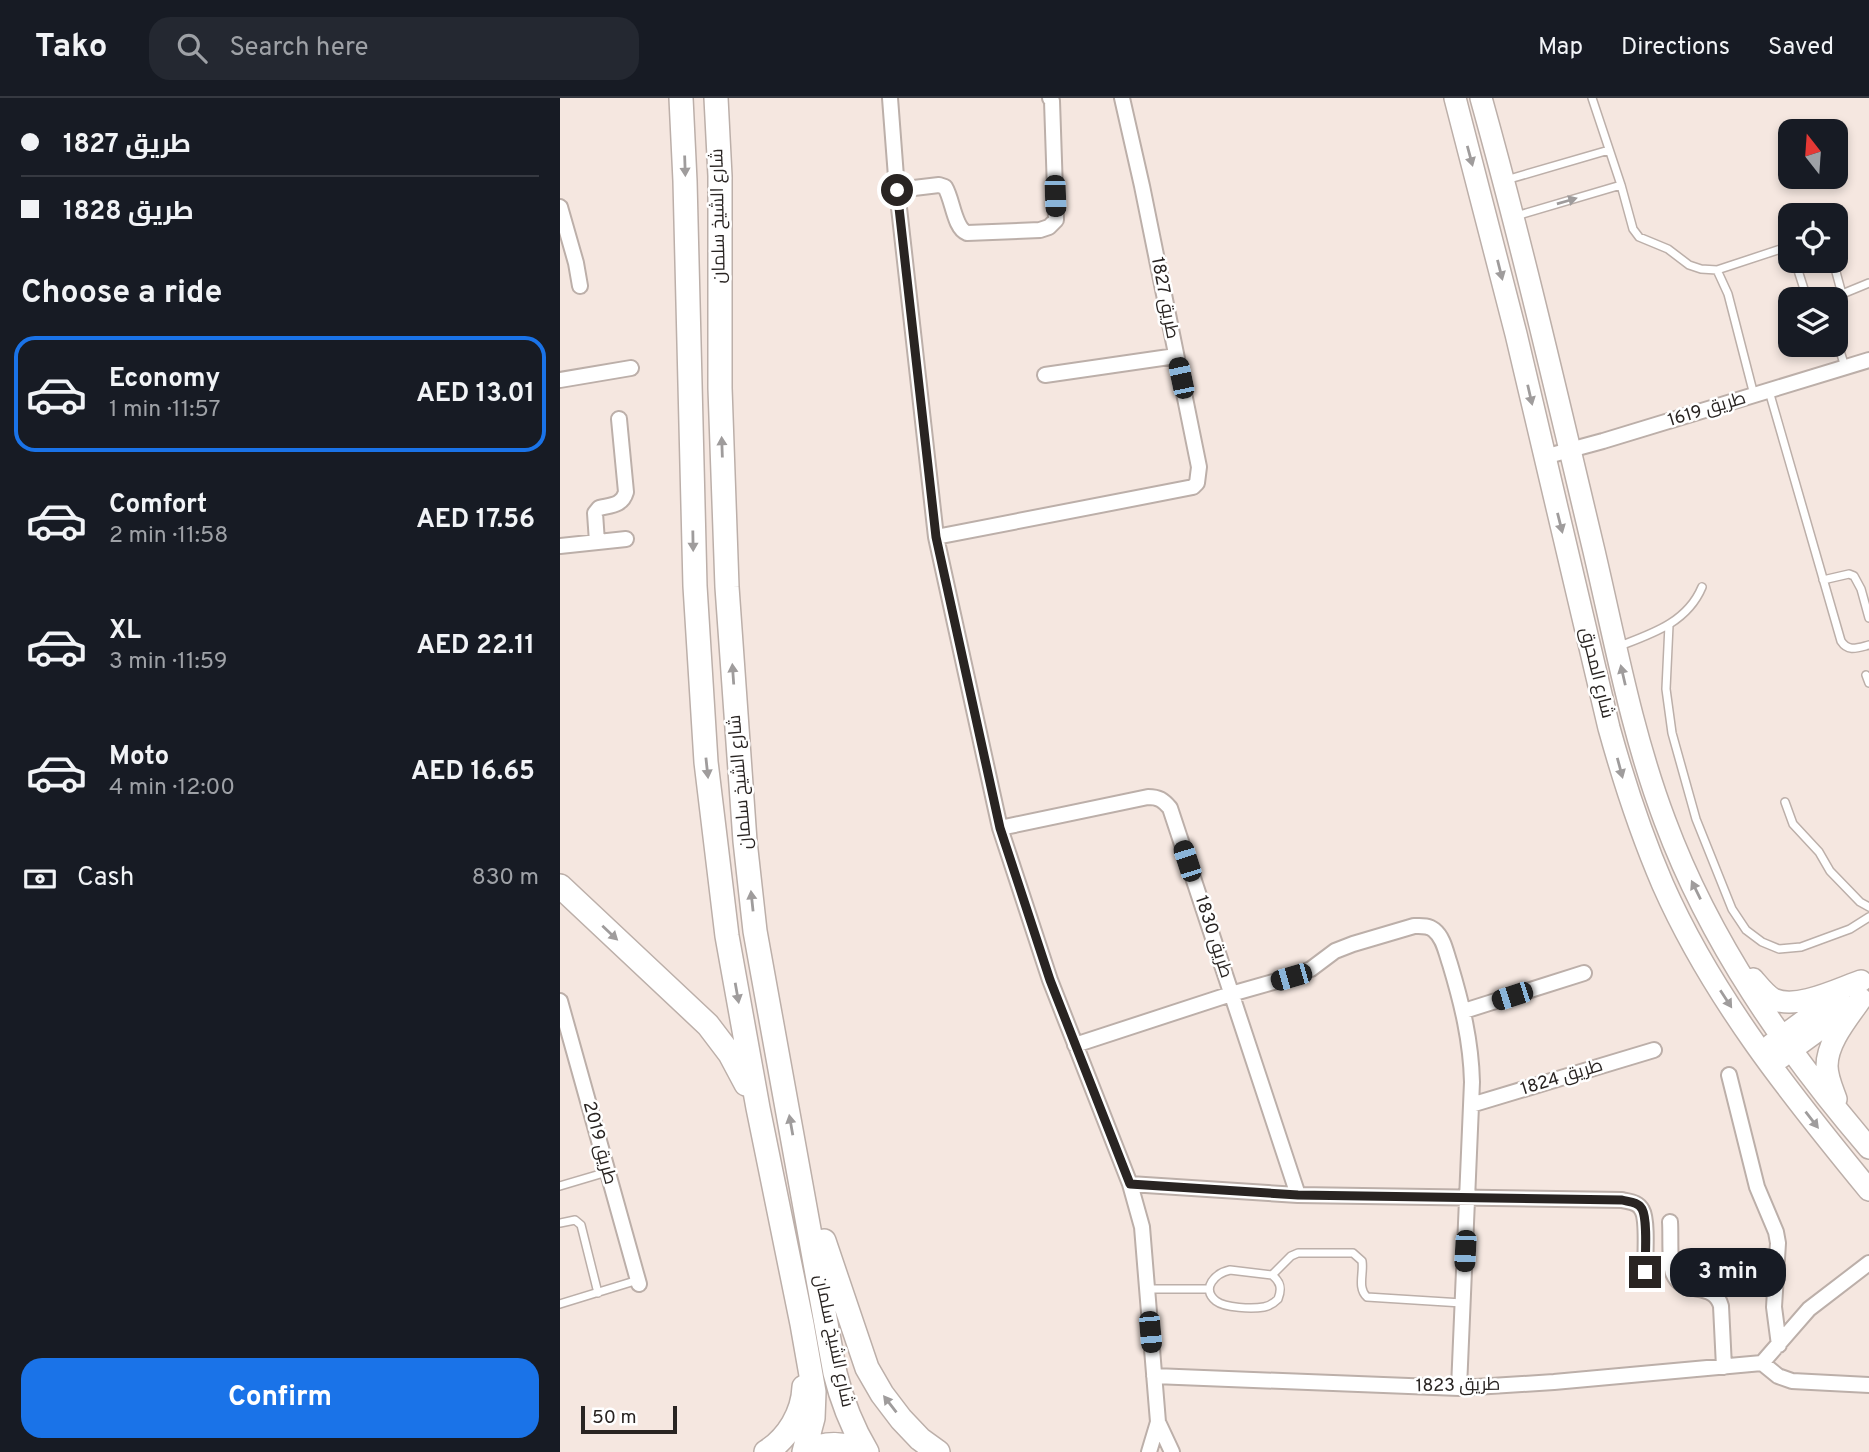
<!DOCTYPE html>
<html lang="en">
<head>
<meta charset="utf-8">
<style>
	body { margin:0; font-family:Overpass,Cairo,sans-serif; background:#242831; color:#f1f3f6; height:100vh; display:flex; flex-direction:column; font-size:26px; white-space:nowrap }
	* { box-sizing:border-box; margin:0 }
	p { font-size:23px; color:#9ea1a6 }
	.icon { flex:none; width:38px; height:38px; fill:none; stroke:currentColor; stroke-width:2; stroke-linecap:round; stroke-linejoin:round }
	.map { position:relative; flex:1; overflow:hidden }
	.side { display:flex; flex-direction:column; background:#171b24; width:560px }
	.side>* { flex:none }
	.guide { display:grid; align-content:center; height:154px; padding:0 21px; background:#171b24 }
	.needle { width:46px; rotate:343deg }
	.buttons { position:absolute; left:1218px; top:21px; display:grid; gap:14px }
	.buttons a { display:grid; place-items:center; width:70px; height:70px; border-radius:14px; background:#171b24; box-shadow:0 4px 10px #0003; font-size:35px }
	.scale { position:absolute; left:21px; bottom:18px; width:96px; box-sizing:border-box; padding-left:7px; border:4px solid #292422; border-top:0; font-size:19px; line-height:24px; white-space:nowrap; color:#292422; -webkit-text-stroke:5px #fff; paint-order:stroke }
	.end { position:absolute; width:32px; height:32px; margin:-16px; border:9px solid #292422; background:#fff; box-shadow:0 0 0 4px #fff }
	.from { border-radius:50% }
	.bubble { position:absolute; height:49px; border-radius:21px; background:#171b24; box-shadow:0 4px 10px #0003; font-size:23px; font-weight:700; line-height:49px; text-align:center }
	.car { position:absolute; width:21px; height:42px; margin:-21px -10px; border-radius:9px; box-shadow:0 0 5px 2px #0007; background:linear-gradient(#222 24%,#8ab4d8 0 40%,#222 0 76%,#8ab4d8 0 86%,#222 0) }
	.guide b { display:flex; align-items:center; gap:24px; height:66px; font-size:26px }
	.guide b+b { border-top:2px solid #363941 }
	.guide i { width:18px; height:18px; background:#f1f3f6 }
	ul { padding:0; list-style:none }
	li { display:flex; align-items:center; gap:21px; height:116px; margin:0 14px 10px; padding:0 7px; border:4px solid transparent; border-radius:21px }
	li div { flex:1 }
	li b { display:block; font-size:26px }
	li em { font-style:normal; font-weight:700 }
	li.selected { border-color:#1a73e8 }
	li>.icon { width:63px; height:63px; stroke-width:1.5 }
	h2 { padding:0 21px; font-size:32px; line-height:84px }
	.pay { display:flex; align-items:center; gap:18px; height:77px; padding:0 21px; font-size:26px }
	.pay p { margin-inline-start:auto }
	.primary-button { display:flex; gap:14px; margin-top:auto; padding:14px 21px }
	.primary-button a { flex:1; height:80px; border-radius:21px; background:#1a73e8; color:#fff; font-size:28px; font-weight:700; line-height:80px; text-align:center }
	header { display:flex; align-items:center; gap:42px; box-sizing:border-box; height:98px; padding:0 35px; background:#171b24; border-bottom:2px solid #363941 }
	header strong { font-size:33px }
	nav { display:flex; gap:38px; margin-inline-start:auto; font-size:24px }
	.search { width:490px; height:63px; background:#242831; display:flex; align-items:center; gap:18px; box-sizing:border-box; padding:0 24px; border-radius:21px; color:#9ea1a6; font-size:26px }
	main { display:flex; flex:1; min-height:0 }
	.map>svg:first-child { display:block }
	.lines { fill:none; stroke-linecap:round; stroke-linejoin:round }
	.lane-casing { stroke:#bcafa9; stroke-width:10 }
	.street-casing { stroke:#bcafa9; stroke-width:18 }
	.secondary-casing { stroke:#bcafa9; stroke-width:24 }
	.primary-casing { stroke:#bcafa9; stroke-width:26 }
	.lane { stroke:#fff; stroke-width:7 }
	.street { stroke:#fff; stroke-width:14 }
	.secondary { stroke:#fff; stroke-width:21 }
	.primary { stroke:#fff; stroke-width:23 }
	.oneway { fill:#9f9c9c }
	.route { stroke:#292422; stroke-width:9 }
	.labels { text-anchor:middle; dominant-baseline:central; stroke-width:5; stroke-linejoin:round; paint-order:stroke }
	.street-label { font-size:18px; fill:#292422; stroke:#fff }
</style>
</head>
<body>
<header>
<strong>Tako</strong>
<div class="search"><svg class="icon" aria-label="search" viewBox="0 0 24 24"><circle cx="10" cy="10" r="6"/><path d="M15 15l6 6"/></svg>Search here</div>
<nav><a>Map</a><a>Directions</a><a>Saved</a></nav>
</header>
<main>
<section class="side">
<div class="guide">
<b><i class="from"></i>طريق 1827</b>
<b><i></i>طريق 1828</b>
</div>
<h2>Choose a ride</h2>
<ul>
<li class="selected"><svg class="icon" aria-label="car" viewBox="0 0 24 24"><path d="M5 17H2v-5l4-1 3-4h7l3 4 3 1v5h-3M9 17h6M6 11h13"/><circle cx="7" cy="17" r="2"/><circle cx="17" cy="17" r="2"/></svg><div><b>Economy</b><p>1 min · 11:57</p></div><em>AED 13.01</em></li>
<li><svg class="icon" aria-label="car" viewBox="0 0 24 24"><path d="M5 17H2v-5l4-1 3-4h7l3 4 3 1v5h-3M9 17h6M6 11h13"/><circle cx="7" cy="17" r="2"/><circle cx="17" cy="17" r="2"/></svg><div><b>Comfort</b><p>2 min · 11:58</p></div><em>AED 17.56</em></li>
<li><svg class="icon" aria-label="car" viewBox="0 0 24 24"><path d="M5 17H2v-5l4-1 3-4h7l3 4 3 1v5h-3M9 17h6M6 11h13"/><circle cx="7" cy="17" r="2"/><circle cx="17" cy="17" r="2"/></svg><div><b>XL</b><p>3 min · 11:59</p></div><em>AED 22.11</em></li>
<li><svg class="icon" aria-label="car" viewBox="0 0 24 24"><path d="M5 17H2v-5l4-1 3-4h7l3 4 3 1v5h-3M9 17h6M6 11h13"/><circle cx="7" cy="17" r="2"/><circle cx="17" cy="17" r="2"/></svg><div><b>Moto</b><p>4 min · 12:00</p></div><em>AED 16.65</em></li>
</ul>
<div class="pay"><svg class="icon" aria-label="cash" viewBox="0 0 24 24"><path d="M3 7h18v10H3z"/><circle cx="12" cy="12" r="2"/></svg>Cash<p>830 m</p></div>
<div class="primary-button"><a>Confirm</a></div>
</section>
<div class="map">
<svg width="1309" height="1354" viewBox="0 0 1309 1354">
	<rect width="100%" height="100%" fill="#f5e7e0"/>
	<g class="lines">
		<g class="lane-casing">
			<path id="lane" d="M1032,0l29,87 12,44 6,8 29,12 21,16 12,4 16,1 11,24 26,101
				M946,82l103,-30
				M956,118l105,-31
				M1230,147l-2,-10 2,-7
				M1235,163l9,28 8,10
				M1273,163l9,33
				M1157,172l73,-24
				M1270,201l39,-16
				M1276,240l9,29
				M1209,293l72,250c7,11 16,7 28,4
				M1263,482l26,-6 5,2 7,13 8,29
				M1109,527l-3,64 6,44 24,86 36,90 14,21 16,12 17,7 22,-2 49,-18 19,-12
				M1057,549c34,-13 70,-24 85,-60
				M1306,577l3,8
				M1225,704l8,22 26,28 11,19 30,31 9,5
				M0,1088l47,-14
				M0,1125l15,-3 6,5 17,68
				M670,1172l42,5c9,7 10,14 6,24 -4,4 -8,7 -14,8 -12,2 -39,1 -48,-6 -16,-13 0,-28 14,-31z
				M712,1177l19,-19 7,-3h55l9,8c2,12 -5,27 5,36l95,6
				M587,1191h62
				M0,1206l78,-24"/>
		</g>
		<g class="street-casing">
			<path id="street" d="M330,0l7,92 39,347 64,291 50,152 80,204 12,43 16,195
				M337,92l42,-5 6,2c8,13 9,41 22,46l73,-3 9,-3 7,-7 -4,-119 -2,-3
				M0,109l16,56 4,23
				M485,277l131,-19
				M0,282l71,-12
				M984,359l59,-16 266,-81
				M376,439l257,-50 4,-4 2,-16 -57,-281 -20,-88
				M37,444l-2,-29 4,-5c12,-3 23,-2 27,-16l-7,-73
				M0,448l66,-7
				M440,730l148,-31c11,0 15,3 22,11l128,387
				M0,903l79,283
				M904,913l120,-38
				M515,947l156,-51 60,-17 20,-8 24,-18 18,-7 61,-18c7,0 14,-1 20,4 10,8 12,23 16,34 12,40 21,77 22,118l-13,306
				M1169,977l28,112 19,45 2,11 -4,64 5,38
				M911,1007l183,-55
				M570,1086l168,11 324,5c8,2 16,2 20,10 6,10 3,48 3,62
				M1110,1124c1,11 -1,43 3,51 9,24 41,7 48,33l3,61
				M1202,1265l47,-54 60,-46
				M594,1278l305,12 95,-6 208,-19 16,13 14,5 77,4
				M589,1354l9,-30 14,30"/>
		</g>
		<g class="secondary-casing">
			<path id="secondary" d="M895,0l61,236 93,394c15,54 32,106 54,157 50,113 128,210 206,305
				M921,0c42,150 77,302 113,453 21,90 38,183 71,270 45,121 120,229 204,327
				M1193,881c6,7 12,15 20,20 24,11 65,-10 88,-18
				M1211,947l64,-47
				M1220,960l70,-51
				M1276,1001c-4,-11 -9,-22 -9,-33 0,-24 21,-48 34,-67"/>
		</g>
		<g class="primary-casing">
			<path id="primary" d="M121,0l4,83 10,405 11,176 21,174 31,172 44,216 12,68 -1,26 -9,34
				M156,0l4,78v212l7,199 18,254 10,90 80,442c7,28 17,54 32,79
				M0,788l148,139 22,29 16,30
				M264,1143l43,127 15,26 19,25 19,20 18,13
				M206,1354c22,-14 37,-39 38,-65
				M247,1354c19,-11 37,-9 57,0"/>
		</g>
		<use href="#lane" class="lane"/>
		<use href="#street" class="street"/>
		<use href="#secondary" class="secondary"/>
		<use href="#primary" class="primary"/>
	</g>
	<defs><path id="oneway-solid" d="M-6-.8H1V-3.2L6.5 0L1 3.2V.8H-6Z" transform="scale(1.75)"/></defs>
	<g class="oneway">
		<use href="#oneway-solid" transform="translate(910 58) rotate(75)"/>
		<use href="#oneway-solid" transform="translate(125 68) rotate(88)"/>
		<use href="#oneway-solid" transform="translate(1007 103) rotate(-16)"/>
		<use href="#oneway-solid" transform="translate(940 172) rotate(76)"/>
		<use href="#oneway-solid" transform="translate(970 297) rotate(77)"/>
		<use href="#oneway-solid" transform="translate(162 349) rotate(-92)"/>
		<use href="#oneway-solid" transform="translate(1000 425) rotate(76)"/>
		<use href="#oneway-solid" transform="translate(133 443) rotate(89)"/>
		<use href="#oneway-solid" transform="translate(173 576) rotate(-94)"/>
		<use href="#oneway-solid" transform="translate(1063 577) rotate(-103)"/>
		<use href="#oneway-solid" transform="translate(147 670) rotate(84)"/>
		<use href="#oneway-solid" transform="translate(1060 670) rotate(75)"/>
		<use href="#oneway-solid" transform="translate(1136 792) rotate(-116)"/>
		<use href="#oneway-solid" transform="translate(192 803) rotate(-96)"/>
		<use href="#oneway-solid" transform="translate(50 835) rotate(43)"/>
		<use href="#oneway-solid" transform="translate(177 895) rotate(80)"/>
		<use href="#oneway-solid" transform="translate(1166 901) rotate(57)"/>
		<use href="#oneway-solid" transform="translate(1252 1022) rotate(52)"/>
		<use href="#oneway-solid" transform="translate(231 1027) rotate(-100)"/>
		<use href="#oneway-solid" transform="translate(330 1306) rotate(-128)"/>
	</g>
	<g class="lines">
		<path class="route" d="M337,92l39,347 64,291 50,152 80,204 168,11 324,5c8,2 16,2 20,9 6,11 3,49 3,63"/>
	</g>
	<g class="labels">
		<g class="street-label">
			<text transform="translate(159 118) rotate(-91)">شارع الشيخ سلمان</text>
			<text transform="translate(604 200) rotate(79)">طريق 1827</text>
			<text transform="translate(1147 312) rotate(-17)">طريق 1619</text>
			<text transform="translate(1036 575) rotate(76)">شارع المحرق</text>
			<text transform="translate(181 684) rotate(-95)">شارع الشيخ سلمان</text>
			<text transform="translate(653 839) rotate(72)">طريق 1830</text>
			<text transform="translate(1002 980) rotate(-17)">طريق 1824</text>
			<text transform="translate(39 1045) rotate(75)">طريق 2019</text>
			<text transform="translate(273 1243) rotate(78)">شارع الشيخ سلمان</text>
			<text transform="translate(898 1288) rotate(-1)">طريق 1823</text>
		</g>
	</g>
</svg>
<div class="buttons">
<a><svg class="needle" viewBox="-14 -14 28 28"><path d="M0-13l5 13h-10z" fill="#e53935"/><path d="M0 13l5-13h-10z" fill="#9ea1a6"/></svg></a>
<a><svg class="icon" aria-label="locate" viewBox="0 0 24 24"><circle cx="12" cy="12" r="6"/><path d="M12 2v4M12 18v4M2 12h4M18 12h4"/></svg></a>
<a><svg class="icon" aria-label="layers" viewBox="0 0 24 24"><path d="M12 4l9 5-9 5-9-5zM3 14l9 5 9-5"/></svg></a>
</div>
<div class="scale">50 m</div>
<i class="end from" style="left:337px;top:92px"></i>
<i class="end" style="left:1085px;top:1174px"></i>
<div class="bubble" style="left:1110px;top:1150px;width:116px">3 min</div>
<i class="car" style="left:495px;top:98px;rotate:178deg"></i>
<i class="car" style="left:621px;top:280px;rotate:348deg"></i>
<i class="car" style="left:627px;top:763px;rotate:342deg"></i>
<i class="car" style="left:731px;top:879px;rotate:254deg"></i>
<i class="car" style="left:952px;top:898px;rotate:252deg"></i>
<i class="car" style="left:905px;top:1153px;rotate:183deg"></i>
<i class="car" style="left:590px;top:1234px;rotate:175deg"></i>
</div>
</main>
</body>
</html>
